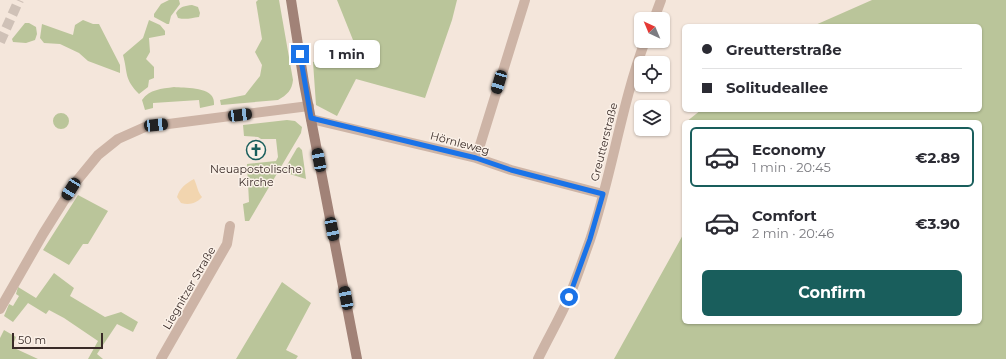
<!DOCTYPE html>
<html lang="en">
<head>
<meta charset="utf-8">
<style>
	body { margin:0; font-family:Montserrat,sans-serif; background:#f7f7f7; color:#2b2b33; height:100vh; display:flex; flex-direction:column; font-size:15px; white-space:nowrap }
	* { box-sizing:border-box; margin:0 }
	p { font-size:13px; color:#7c7c81 }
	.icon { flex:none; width:22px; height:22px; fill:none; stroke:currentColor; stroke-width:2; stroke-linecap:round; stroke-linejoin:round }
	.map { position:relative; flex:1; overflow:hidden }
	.drawer { position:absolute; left:682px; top:120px; width:300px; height:204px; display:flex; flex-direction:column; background:#fff; border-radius:6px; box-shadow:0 1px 3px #0004 }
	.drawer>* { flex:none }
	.guide { position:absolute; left:682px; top:24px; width:300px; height:88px; border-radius:6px; box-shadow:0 1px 3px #0004; display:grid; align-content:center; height:88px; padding:0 20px; background:#fff }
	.needle { width:26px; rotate:316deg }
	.buttons { position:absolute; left:634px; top:12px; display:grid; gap:8px }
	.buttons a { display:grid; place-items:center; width:36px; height:36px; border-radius:6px; background:#fff; box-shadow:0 1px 3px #0004; font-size:20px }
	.scale { position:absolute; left:12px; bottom:10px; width:91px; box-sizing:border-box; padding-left:4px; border:2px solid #392b27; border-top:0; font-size:11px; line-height:14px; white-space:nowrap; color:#392b27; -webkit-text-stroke:3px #fbf1e8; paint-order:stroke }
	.end { position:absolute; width:18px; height:18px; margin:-9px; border:5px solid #1a73e8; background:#fff; box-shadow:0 0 0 2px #fff }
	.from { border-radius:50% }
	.bubble { position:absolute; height:28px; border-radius:6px; background:#fff; box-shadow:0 1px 3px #0004; font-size:13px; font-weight:700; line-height:28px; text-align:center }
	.car { position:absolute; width:12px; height:24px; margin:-12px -6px; border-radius:5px; box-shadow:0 0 3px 1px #0007; background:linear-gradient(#222 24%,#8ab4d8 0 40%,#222 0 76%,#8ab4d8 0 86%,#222 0) }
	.guide b { display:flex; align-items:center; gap:14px; height:38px; font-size:15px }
	.guide b+b { border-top:1px solid #e1e1e2 }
	.guide i { width:10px; height:10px; background:#2b2b33 }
	ul { padding:7px 0 0; list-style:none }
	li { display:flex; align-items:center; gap:12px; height:60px; margin:0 8px 6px; padding:0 12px; border:2px solid transparent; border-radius:6px }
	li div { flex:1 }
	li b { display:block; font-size:15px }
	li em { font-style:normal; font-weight:700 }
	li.active { border-color:#195e5c }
	li>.icon { width:36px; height:36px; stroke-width:1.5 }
	.action { display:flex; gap:8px; margin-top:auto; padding:8px 20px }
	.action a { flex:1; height:46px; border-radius:6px; background:#195e5c; color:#fff; font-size:16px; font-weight:700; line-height:46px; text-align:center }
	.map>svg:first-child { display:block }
	.green { fill:#bac59a }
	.sand { fill:#f2d5af }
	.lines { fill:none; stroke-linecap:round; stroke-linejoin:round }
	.secondary-tunnel { stroke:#cfc1b7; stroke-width:10; stroke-dasharray:10 5; stroke-linecap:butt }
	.minor { stroke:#cdb4a6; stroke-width:10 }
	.secondary { stroke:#a18277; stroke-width:10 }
	.route { stroke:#1a73e8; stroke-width:5 }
	.labels { text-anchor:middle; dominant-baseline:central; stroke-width:3; stroke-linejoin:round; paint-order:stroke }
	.street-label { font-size:11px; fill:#392b27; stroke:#fbf1e8 }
	.poi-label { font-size:11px; fill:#392b27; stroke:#fbf1e8 }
</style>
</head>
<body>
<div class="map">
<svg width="1006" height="359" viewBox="0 0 1006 359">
	<rect width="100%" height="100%" fill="#f4e6db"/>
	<path class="green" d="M169,0h10l1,4 -9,12 -2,8h-2l-13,-7v-3l7,-10z
		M258,0h21l14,80c-1,10 -6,15 -15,20l-57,5 -1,-5 25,-5 15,-19 2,-11 -7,-13 7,-13 -6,-37z
		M337,0h120l-5,20 -27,78 -69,-19 -19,37 -21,-11 -3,-43 42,-17z
		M872,0h134v359h-392l70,-126v89h296v-200h-294l15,-12h279v-84h-167z
		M192,5l6,2 2,6 -1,4c-8,1 -13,3 -21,1l-2,-5c4,-7 9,-7 16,-8z
		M83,20l10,4h6l21,41v8l-32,-12 -9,-8 -19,-9 -16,-1 -4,-5 2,-14 31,11 2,-10z
		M149,20l11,5 5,6v4l-16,3 1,14 -4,7 8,8v11l-5,2 -1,7 -9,7c-15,-15 -11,-21 -16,-39l20,-17z
		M25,23h4l7,4 1,7 -2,6 -9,3 -13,-1 -1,-3z
		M174,87c10,1 35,0 39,11 1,2 1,5 1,7l-14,3 -1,-8 -46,3v5l-8,2 -3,-10c8,-11 19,-11 32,-13z
		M53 121a8 8 0 1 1 16 0a8 8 0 1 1-16 0Z
		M287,120l8,1 7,6 -1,6 -52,88h-4l-2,-17 6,-2 -2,-38 29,-3 2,-4 -2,-18h-15l-3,-2 -14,-1 -1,-11z
		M299,147l3,3 4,29 -23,-7 14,-24z
		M78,195l30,16 -20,33h-5l-14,21 -26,-15z
		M54,273l20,15 -4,8 35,21 16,-5 17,10 -5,10 -16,-8 -20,30 6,5h-15l10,-18 -34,-23 -15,-8 -3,4 -18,-11 -15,19 -9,-6 5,-12 4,2 6,-10 -3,-2 2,-7 18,11z
		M282,282l29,21 -25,47 12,6 -2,3h-60z
		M4,330l12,7 -4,10 26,12h-38v-21z"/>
	<path class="sand" d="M194,179c3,6 4,14 8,18 -6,7 -13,8 -21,6l-4,-6c3,-9 8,-13 17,-18z"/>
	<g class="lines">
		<path class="secondary-tunnel" d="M0,42l19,-42"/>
		<path class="minor" d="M654,19l7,-19
			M311,119l165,39 35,12 92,24
			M476,158l49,-158
			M0,309l43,-75 32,-51 23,-28 20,-16 27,-12 164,-21
			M161,359l66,-115 3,-18
			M538,359c10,-21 22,-41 31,-62 8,-19 14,-38 21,-57 22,-66 31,-134 55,-199"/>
		<path class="secondary" d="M291,0l13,83 53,276"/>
	</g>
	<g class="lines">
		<path class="route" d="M300,54l11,64 165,40 35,12 92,24 -13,45 -21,58"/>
	</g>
	<defs>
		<g id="church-ring" transform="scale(1)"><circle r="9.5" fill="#fbf1e8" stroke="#195e5c" stroke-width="1.5"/><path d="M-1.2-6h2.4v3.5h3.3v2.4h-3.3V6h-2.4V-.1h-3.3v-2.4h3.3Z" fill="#195e5c"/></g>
	</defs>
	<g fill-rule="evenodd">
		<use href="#church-ring" x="256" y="150"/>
	</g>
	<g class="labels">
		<g class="street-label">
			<text transform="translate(604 142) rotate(-76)">Greutterstraße</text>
			<text transform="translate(460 143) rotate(15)">Hörnleweg</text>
			<text transform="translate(189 288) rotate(-60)">Liegnitzer Straße</text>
		</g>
		<g class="poi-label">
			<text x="256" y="169">Neuapostolische<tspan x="256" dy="13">Kirche</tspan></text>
		</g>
	</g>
</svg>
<div class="buttons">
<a><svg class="needle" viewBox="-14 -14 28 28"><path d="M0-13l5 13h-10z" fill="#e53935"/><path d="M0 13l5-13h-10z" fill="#7c7c81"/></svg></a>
<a><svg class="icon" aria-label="locate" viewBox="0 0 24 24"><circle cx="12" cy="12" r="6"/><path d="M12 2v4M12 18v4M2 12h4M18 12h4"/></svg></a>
<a><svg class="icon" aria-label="layers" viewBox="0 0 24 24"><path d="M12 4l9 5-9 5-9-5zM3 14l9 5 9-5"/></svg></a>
</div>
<div class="scale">50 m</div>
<i class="end from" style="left:569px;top:297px"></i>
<i class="end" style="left:300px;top:54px"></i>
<div class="bubble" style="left:314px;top:40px;width:66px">1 min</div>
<i class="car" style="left:499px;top:82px;rotate:197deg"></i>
<i class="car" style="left:240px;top:115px;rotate:83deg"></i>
<i class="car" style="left:156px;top:125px;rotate:84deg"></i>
<i class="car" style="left:319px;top:160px;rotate:349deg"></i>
<i class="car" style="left:71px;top:189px;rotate:212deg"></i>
<i class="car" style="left:332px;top:229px;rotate:169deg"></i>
<i class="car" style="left:346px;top:298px;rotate:349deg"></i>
<div class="guide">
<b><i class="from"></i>Greutterstraße</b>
<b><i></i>Solitudeallee</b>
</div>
<section class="drawer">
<ul>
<li class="active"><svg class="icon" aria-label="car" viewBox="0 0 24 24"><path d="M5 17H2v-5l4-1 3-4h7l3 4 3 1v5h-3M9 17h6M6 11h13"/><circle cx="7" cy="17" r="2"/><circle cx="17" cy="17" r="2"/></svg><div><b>Economy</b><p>1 min · 20:45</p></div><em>€2.89</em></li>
<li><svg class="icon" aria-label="car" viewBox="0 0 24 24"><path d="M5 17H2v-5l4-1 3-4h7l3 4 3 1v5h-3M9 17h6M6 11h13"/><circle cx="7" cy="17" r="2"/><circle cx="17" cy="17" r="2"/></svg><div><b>Comfort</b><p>2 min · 20:46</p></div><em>€3.90</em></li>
</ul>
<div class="action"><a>Confirm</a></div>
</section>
</div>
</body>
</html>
